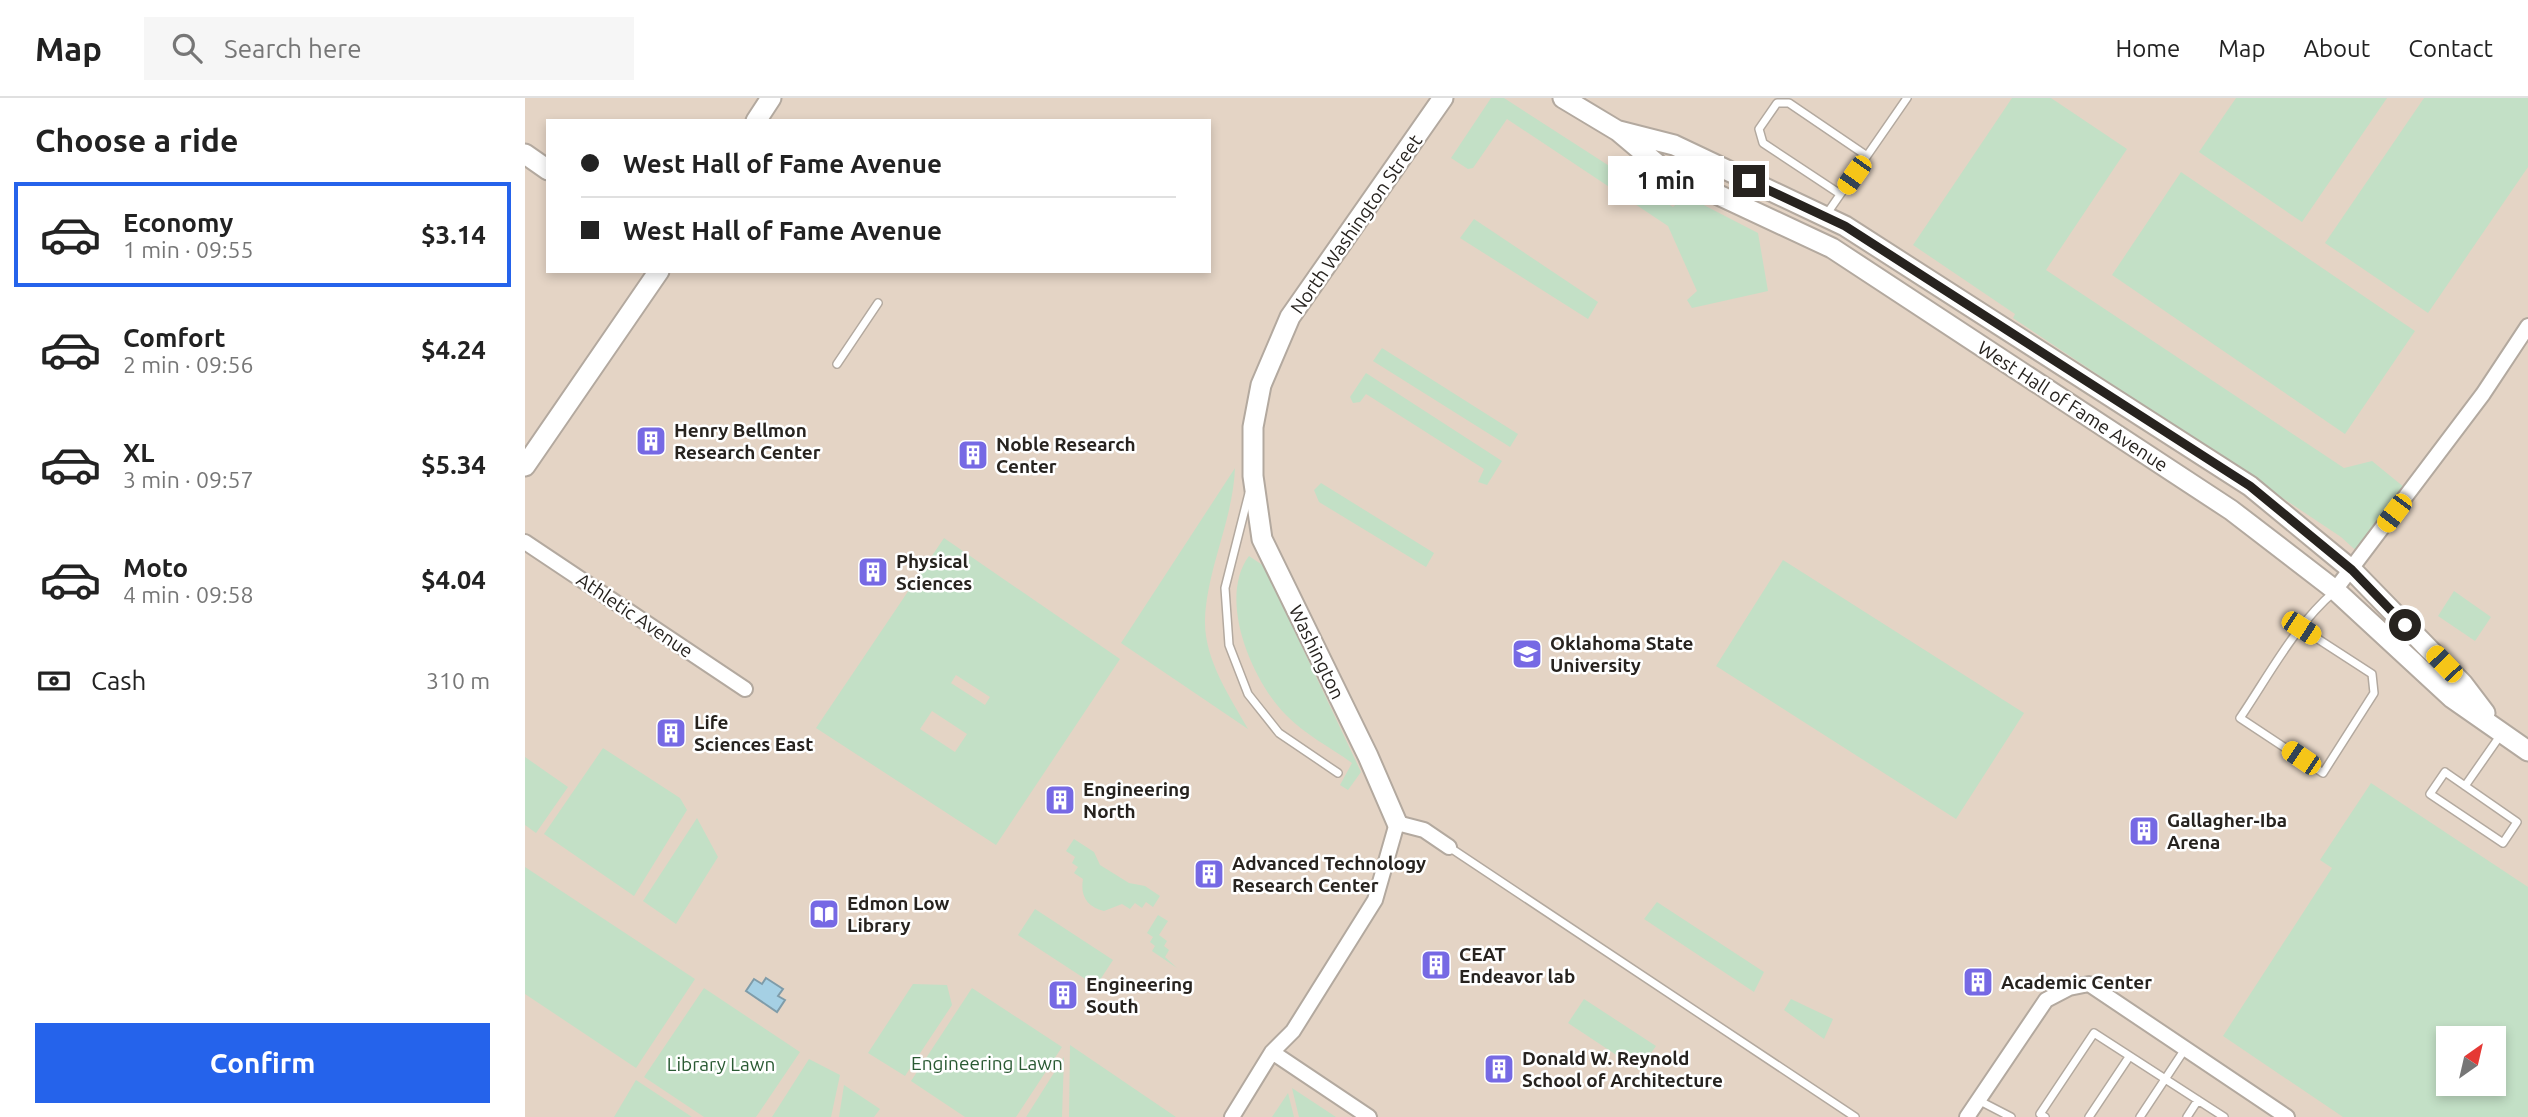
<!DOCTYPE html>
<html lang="en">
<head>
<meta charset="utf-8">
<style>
	body { margin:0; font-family:Ubuntu,sans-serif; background:#f6f6f6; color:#222; height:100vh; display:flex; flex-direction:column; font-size:26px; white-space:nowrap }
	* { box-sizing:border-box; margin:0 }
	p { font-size:23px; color:#767676 }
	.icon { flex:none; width:38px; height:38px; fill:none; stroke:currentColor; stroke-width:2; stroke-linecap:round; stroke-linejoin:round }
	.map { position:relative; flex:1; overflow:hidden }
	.sheet { display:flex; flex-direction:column; background:#fff; width:525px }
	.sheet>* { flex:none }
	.guide { position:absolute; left:21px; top:21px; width:665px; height:154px; border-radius:0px; box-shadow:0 4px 10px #0003; display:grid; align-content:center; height:154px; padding:0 35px; background:#fff }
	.needle { width:46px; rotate:34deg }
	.fabs { position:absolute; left:1911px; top:928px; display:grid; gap:14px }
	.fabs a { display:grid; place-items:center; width:70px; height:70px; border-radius:0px; background:#fff; box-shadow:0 4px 10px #0003; font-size:35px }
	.end { position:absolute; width:32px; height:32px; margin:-16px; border:9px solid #27231f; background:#fff; box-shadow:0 0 0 4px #fff }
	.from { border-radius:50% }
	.bubble { position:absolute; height:49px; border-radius:0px; background:#fff; box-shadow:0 4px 10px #0003; font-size:23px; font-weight:600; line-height:49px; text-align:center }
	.car { position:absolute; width:21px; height:42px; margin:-21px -10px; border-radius:9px; box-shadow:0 0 5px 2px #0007; background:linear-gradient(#f5c518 24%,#345 0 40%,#f5c518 0 76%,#345 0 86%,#f5c518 0) }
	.guide b { display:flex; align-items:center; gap:24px; height:66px; font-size:26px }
	.guide b+b { border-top:2px solid #e0e0e0 }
	.guide i { width:18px; height:18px; background:#222 }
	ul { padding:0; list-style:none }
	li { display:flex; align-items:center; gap:21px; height:105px; margin:0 14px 10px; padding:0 21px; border:4px solid transparent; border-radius:0px }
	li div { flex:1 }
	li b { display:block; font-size:26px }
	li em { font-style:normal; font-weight:600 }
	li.on { border-color:#2563eb }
	li>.icon { width:63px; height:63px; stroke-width:1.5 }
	h2 { padding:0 35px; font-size:32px; line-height:84px }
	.pay { display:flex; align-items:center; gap:18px; height:77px; padding:0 35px; font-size:26px }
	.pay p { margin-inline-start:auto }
	.cta { display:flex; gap:14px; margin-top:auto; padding:14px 35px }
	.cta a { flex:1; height:80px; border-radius:0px; background:#2563eb; color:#fff; font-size:28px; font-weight:600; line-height:80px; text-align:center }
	header { display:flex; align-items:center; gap:42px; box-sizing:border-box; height:98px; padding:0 35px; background:#fff; border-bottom:2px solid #e0e0e0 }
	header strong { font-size:33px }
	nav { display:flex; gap:38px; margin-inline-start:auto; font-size:24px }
	.search { width:490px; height:63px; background:#f6f6f6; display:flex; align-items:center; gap:18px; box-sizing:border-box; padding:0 24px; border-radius:0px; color:#767676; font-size:26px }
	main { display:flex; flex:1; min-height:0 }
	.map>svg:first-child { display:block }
	.built { fill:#e4d4c5; fill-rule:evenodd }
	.green { fill:#c3e0c6; fill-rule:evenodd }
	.water { fill:#a5d0e4; stroke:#7f9ca9; stroke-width:2 }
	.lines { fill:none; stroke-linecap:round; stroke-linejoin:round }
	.lane-casing { stroke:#b3a99f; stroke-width:10 }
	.street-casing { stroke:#b3a99f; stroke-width:18 }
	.secondary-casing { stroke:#b3a99f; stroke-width:23 }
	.lane { stroke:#fff; stroke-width:7 }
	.street { stroke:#fff; stroke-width:14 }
	.secondary { stroke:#fff; stroke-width:19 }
	.route { stroke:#27231f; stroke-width:9 }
	.labels { text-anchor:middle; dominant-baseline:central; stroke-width:5; stroke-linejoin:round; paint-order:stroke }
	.street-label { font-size:19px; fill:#27231f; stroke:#fff }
	.poi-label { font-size:19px; font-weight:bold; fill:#27231f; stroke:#fff; text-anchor:start }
	.park-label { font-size:19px; fill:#2a5a33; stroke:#fff }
</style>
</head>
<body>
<header>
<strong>Map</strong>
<div class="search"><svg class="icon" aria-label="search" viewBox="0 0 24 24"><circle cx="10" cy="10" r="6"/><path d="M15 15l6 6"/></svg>Search here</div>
<nav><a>Home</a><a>Map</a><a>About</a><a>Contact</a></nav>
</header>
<main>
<section class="sheet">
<h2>Choose a ride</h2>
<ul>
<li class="on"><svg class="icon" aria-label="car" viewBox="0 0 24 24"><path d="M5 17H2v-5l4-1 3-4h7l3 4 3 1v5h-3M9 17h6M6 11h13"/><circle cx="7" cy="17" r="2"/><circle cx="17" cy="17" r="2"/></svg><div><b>Economy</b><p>1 min · 09:55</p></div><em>$3.14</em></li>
<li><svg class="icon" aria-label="car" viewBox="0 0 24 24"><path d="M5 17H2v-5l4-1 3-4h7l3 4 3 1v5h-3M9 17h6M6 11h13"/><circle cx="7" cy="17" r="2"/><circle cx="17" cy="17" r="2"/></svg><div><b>Comfort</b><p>2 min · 09:56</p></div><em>$4.24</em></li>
<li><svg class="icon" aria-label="car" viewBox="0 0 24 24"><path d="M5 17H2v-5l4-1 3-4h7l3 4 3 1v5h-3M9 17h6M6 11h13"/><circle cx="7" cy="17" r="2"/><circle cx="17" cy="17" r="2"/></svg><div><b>XL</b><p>3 min · 09:57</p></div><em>$5.34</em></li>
<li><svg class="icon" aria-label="car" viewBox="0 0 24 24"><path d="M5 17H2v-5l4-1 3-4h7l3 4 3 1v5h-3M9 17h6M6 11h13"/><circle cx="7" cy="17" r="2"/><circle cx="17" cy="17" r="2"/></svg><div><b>Moto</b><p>4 min · 09:58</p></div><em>$4.04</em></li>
</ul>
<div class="pay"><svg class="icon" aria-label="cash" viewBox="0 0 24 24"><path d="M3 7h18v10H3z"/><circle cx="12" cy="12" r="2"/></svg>Cash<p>310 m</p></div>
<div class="cta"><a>Confirm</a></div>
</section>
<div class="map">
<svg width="2003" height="1019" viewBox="0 0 2003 1019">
	<rect width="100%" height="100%" fill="#eee3d8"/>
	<path class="built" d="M0,0h2003v1019h-2003zM23,23h661v150h-661zM1923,940h46v45h-46z"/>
	<path class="green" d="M966,0h13l169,109 10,-9 11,2 64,33 10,58 -76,17 -5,-8 10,-9 -29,-65 -161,-107 -34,49 -5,1 -17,-11z
		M1487,0h39l76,51 -81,121 298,198 28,-7 38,31 -48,64 -21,-19 -328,-219 2,-4 -102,-69z
		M1711,0h151l-85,124 -103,-70z
		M1899,0h104v69l-100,146 -103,-70z
		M1656,74l234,159 -70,103 -233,-159z
		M949,121l124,83 -10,17 -128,-81z
		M857,250l136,86 -8,13 -137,-86z
		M841,275l136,88 -15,24 -9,-3 6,-13 -118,-75 -6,8 -7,1 -3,-6z
		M710,370c-2,52 -28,100 -30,152 -1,39 25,77 43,109l-127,-86z
		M796,385l113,70 -8,14 -107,-65 -5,-12z
		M419,440l176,121 -124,186 -180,-117zM431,577l34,22 -5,8 -34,-22zM407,613l35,23 -12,18 -35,-23z
		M724,458l15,10 97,206 -13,18 -8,-5 12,-22c-22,-16 -48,-29 -66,-48 -34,-34 -69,-116 -37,-159z
		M1258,462l241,153 -68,106 -240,-153z
		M1929,493l37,26 -16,24 -37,-25z
		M78,650l77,50 7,12 -53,86 -90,-62z
		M0,659l43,30 -32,46 -11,-8z
		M1846,685l157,104v230h-185l-120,-81 109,-168 -12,-8zM1923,940h46v45h-46z
		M172,720l21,39 -42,67 -33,-23z
		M549,741l20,13 6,13 29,18 16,3 15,10 -7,11 -7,-5 -4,6 -7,-5 -5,6 -8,-5 -18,7c-17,-4 -24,-15 -21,-32l-9,-6 4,-6 -6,-4 3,-6 -9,-6z
		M0,769l170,112 -59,89 -111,-74z
		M1132,804l107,70 -10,20 -110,-73z
		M510,811l78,51 -17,26 -78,-51z
		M633,817l10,6 -9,14 8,6 -3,5 5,4 -4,7 12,11 -25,-17 3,-5 -5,-4 3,-5 -6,-4z
		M388,886l34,1 5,20 -47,71 -37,-23z
		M179,890l96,64 -44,65h-52l-60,-40z
		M447,890l90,59 -46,70h-51l-54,-36z
		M1059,901l72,47 -17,24 -71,-47z
		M1266,901l42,20 -9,20 -40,-29z
		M545,947l106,72h-107z
		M539,959l-2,60h-36z
		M284,961l31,16 -9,42h-59z
		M111,982l56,37h-78z
		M319,987l36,24 -6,8h-35z
		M767,990l44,29h-37z
		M763,995l6,24h-22z"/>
	<path class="water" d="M241,880l17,11 -5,7 7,4 -8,12 -31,-21 8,-12 8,5z"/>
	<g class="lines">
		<g class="lane-casing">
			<path id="lane" d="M1315,96l-77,-51 -4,-14 18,-26h12l78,53
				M1301,117l81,-117
				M312,266l41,-61
				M724,395l-24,95 4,57 19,49 31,39 59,40
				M1776,530l71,46 2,19 -51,80 -83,-55c29,-43 55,-93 95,-127
				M1920,674l72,50 -14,21 -73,-49z
				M1940,688l37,-53
				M924,749l406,270
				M1453,1002l33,17
				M1520,1019l-5,-3 54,-81 130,84
				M1564,1019l40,-60
				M1615,1019l45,-68
				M1662,1019l11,-17"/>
		</g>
		<g class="street-casing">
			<path id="street" d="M0,444l220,147
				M1810,492l148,-196 45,-68
				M747,954l97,65
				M707,1019l40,-65 21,-21 82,-131 22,-77 27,7 25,17
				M1442,1019l79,-117 23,-12 20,-4 198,133"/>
		</g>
		<g class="secondary-casing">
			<path id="secondary" d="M1038,0l55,33 45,38 169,79 399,262 104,80 117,108 76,53
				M231,23l15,-23
				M1094,33l55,14 171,81 405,260 102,84 111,114 22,29
				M0,56l23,16
				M0,368l134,-195
				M872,725l-29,-67 -106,-217 -9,-63v-49l8,-42 29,-68 153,-219"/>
		</g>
		<use href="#lane" class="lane"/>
		<use href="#street" class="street"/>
		<use href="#secondary" class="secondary"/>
	</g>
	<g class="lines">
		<path class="route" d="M1224,83l96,45 405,260 102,84 53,55"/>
	</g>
	<defs>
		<g id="building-square" transform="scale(1.575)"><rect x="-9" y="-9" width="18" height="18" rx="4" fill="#7669e4" stroke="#fff"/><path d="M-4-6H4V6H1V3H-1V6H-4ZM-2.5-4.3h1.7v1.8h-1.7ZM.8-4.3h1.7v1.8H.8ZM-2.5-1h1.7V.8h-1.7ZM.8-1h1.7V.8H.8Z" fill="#fff"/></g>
		<g id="university-square" transform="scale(1.575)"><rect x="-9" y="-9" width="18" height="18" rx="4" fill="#7669e4" stroke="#fff"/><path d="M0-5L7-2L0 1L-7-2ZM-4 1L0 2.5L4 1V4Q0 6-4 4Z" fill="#fff"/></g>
		<g id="library-square" transform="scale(1.575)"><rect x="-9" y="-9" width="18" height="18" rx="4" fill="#7669e4" stroke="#fff"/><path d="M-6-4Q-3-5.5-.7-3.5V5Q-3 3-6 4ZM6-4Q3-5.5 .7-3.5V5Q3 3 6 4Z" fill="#fff"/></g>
	</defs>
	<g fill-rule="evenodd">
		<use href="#building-square" x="126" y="343"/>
		<use href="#building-square" x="448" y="357"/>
		<use href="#building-square" x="348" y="474"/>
		<use href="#university-square" x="1002" y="556"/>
		<use href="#building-square" x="146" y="635"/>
		<use href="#building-square" x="535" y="702"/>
		<use href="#building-square" x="1619" y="733"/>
		<use href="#building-square" x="684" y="776"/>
		<use href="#library-square" x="299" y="816"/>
		<use href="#building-square" x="911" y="867"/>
		<use href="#building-square" x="1453" y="884"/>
		<use href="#building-square" x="538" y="897"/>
		<use href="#building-square" x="974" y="971"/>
	</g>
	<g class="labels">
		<g class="street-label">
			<text transform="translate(831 126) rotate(-55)">North Washington Street</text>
			<text transform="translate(1548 308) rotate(33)">West Hall of Fame Avenue</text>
			<text transform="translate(110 517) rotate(34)">Athletic Avenue</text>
			<text transform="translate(792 554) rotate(64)">Washington</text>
		</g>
		<g class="poi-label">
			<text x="149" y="332">Henry Bellmon<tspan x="149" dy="22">Research Center</tspan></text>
			<text x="471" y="346">Noble Research<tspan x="471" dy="22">Center</tspan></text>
			<text x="371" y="463">Physical<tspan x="371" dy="22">Sciences</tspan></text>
			<text x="1025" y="545">Oklahoma State<tspan x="1025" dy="22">University</tspan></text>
			<text x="169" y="624">Life<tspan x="169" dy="22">Sciences East</tspan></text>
			<text x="558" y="691">Engineering<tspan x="558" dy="22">North</tspan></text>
			<text x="1642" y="722">Gallagher-Iba<tspan x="1642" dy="22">Arena</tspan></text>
			<text x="707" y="765">Advanced Technology<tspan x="707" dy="22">Research Center</tspan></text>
			<text x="322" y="805">Edmon Low<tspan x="322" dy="22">Library</tspan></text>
			<text x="934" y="856">CEAT<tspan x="934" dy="22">Endeavor lab</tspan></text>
			<text x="1476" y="884">Academic Center</text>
			<text x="561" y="886">Engineering<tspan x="561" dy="22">South</tspan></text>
			<text x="997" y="960">Donald W. Reynold<tspan x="997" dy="22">School of Architecture</tspan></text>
		</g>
		<g class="park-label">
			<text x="462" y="965">Engineering Lawn</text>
			<text x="196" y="966">Library Lawn</text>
		</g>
	</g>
</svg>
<div class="fabs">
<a><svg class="needle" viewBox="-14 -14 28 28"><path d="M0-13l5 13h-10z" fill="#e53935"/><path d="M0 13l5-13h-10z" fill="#767676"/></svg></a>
</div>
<i class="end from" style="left:1880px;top:527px"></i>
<i class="end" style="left:1224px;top:83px"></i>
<div class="bubble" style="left:1083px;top:58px;width:116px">1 min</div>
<i class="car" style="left:1329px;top:77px;rotate:215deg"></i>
<i class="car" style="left:1869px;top:415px;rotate:217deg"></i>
<i class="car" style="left:1776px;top:530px;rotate:123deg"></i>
<i class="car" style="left:1919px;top:566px;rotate:316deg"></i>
<i class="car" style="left:1776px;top:660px;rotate:304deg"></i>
<div class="guide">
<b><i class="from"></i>West Hall of Fame Avenue</b>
<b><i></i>West Hall of Fame Avenue</b>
</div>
</div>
</main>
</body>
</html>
